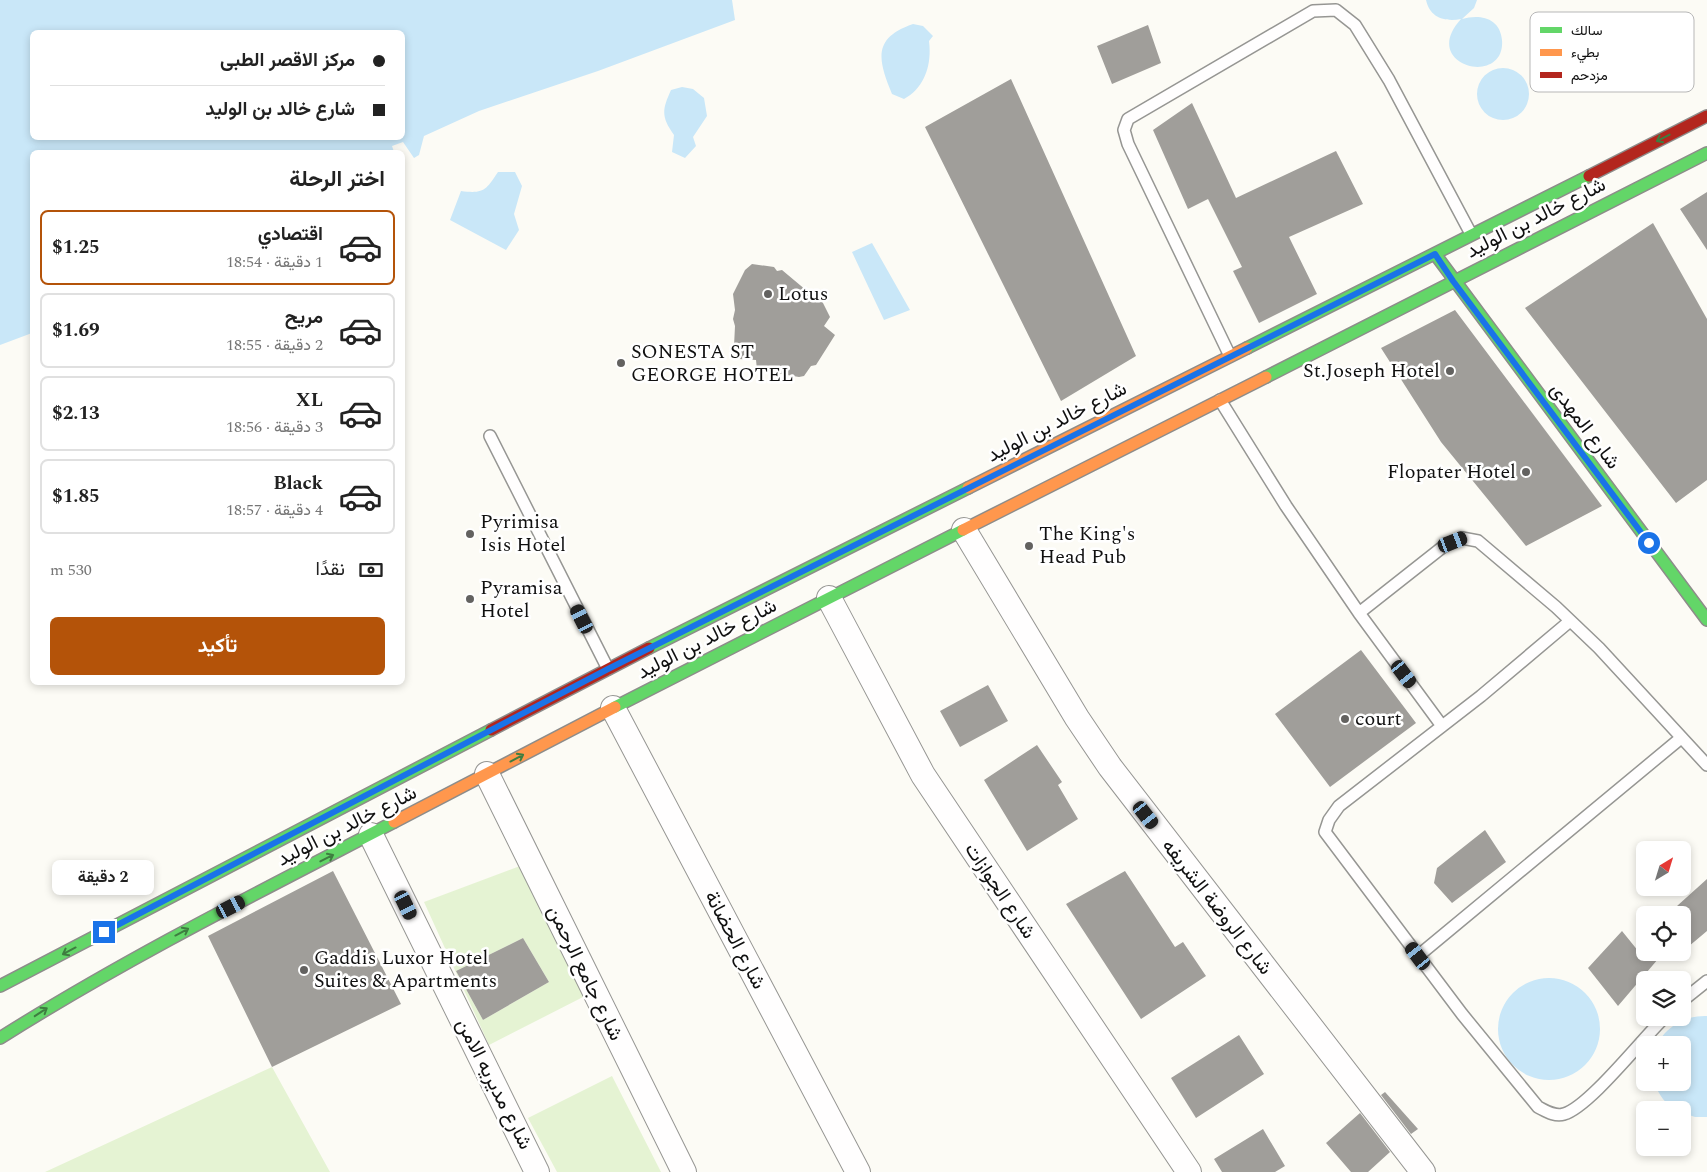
<!DOCTYPE html>
<html lang="ar">
<head>
<meta charset="utf-8">
<style>
	body { margin:0; font-family:Spectral,Vazirmatn,serif; background:#f6f6f6; color:#222; direction:rtl; height:100vh; display:flex; flex-direction:column; font-size:19px; white-space:nowrap }
	* { box-sizing:border-box; margin:0 }
	p { font-size:16px; color:#767676 }
	.icon { flex:none; width:28px; height:28px; fill:none; stroke:currentColor; stroke-width:2; stroke-linecap:round; stroke-linejoin:round }
	.map { position:relative; flex:1; overflow:hidden; direction:ltr }
	.details { position:absolute; left:30px; top:150px; width:375px; height:535px; display:flex; flex-direction:column; background:#fff; border-radius:8px; box-shadow:0 2px 8px #0003; direction:rtl }
	.details>* { flex:none }
	.guide { position:absolute; left:30px; top:30px; width:375px; height:110px; border-radius:8px; box-shadow:0 2px 8px #0003; direction:rtl; display:grid; align-content:center; height:110px; padding:0 20px; background:#fff }
	.needle { width:32px; rotate:38deg }
	.tools { position:absolute; left:1636px; top:841px; display:grid; gap:10px }
	.tools a { display:grid; place-items:center; width:55px; height:55px; border-radius:8px; background:#fff; box-shadow:0 2px 8px #0003; font-size:25px }
	.end { position:absolute; width:22px; height:22px; margin:-11px; border:6px solid #1a73e8; background:#fff; box-shadow:0 0 0 2px #fff }
	.from { border-radius:50% }
	.bubble { position:absolute; height:35px; border-radius:8px; background:#fff; box-shadow:0 2px 8px #0003; font-size:16px; font-weight:700; line-height:35px; text-align:center; direction:rtl }
	.car { position:absolute; width:15px; height:30px; margin:-15px -8px; border-radius:6px; box-shadow:0 0 4px 1px #0007; background:linear-gradient(#222 24%,#8ab4d8 0 40%,#222 0 76%,#8ab4d8 0 86%,#222 0) }
	.guide b { display:flex; align-items:center; gap:18px; height:48px; font-size:19px }
	.guide b+b { border-top:1px solid #e0e0e0 }
	.guide i { width:12px; height:12px; background:#222 }
	ul { padding:0; list-style:none }
	li { display:flex; align-items:center; gap:15px; height:75px; margin:0 10px 8px; padding:0 10px; border:2px solid #e0e0e0; border-radius:8px }
	li div { flex:1 }
	li b { display:block; font-size:19px }
	li em { font-style:normal; font-weight:700 }
	li.selected { border-color:#b45309 }
	li>.icon { width:45px; height:45px; stroke-width:1.5 }
	h2 { padding:0 20px; font-size:22px; line-height:60px }
	.pay { display:flex; align-items:center; gap:12px; height:55px; padding:0 20px; font-size:19px }
	.pay p { margin-inline-start:auto }
	.cta { display:flex; gap:10px; margin-top:auto; padding:10px 20px }
	.cta a { flex:1; height:58px; border-radius:8px; background:#b45309; color:#fff; font-size:20px; font-weight:700; line-height:58px; text-align:center }
	.map>svg:first-child { display:block }
	.green { fill:#e5f3d3; fill-rule:evenodd }
	.water { fill:#c9e7f8; fill-rule:evenodd }
	.building { fill:#a09e9a }
	.lines { fill:none; stroke-linecap:round; stroke-linejoin:round }
	.lane-casing { stroke:#969693; stroke-width:14 }
	.street-casing { stroke:#969693; stroke-width:26 }
	.fast-casing { stroke:#8d8c8a; stroke-width:14 }
	.slow-casing { stroke:#8d8c8a; stroke-width:14 }
	.jam-casing { stroke:#8d8c8a; stroke-width:14 }
	.lane { stroke:#fffefe; stroke-width:11 }
	.street { stroke:#fffefe; stroke-width:24 }
	.fast { stroke:#63d668; stroke-width:11 }
	.slow { stroke:#ff974d; stroke-width:11 }
	.jam { stroke:#b3261e; stroke-width:11 }
	.oneway { stroke:#3e7d40 }
	.route { stroke:#1a73e8; stroke-width:6 }
	.poi-dot { fill:#636260; stroke:#fff; stroke-width:2 }
	.labels { text-anchor:middle; dominant-baseline:central; stroke-width:5; stroke-linejoin:round; paint-order:stroke }
	.street-label { font-size:20px; fill:#101010; stroke:#fff }
	.poi-label { font-size:20px; fill:#101010; stroke:#fff; text-anchor:start }
	.key { fill:#fff; stroke:#b7b7b7; stroke-width:1 }
	.key-label { font-size:14px; fill:#101010 }
</style>
</head>
<body>
<div class="map">
<svg width="1707" height="1172" viewBox="0 0 1707 1172">
	<rect width="100%" height="100%" fill="#fcfbf5"/>
	<path class="green" d="M520,866l65,130 -96,49 -65,-143zM523,938l26,44 -66,38 -27,-49z
		M272,1067l58,105h-285z
		M612,1076l49,96h-104l-29,-54z"/>
	<path class="water" d="M0,0h732l3,20 -137,51 -119,40 -55,25 -5,19 -5,3 -11,-16 -11,4 2,6h-362v181l-32,12zM402,32v106h-370v-106z
		M1426,0h51l-3,8 -12,11c17,-5 38,-2 40,21 4,48 -84,26 -41,-21 -16,3 -31,-1 -35,-19z
		M913,24l10,2 10,10 -4,5c3,23 -4,47 -25,58l-12,-5c-14,-34 -20,-56 21,-70z
		M1477 94a26 26 0 1 1 52 0a26 26 0 1 1-52 0Z
		M682,87l11,2 11,9 3,18 -14,21 3,9 -11,12 -13,-6 2,-17c-13,-18 -12,-25 -3,-45z
		M498,172h17l7,14 -8,28 5,16 -13,20 -56,-30 11,-29c23,3 25,-1 37,-19z
		M872,243l38,67 -26,10 -32,-68z
		M1498 1029a51 51 0 1 1 102 0a51 51 0 1 1-102 0Z
		M1707,1016v101h-12l-12,-4 -1,-3c-13,0 -24,-15 -27,-27l27,-1v-37h-25c9,-19 30,-30 50,-29z"/>
	<path class="building" d="M1148,25l13,38 -49,21 -15,-38z
		M1011,79l125,277 -75,45 -136,-274z
		M1192,103l44,95 100,-47 27,53 -74,33 28,57 -58,29 -26,-52 9,-4 -34,-68 -20,10 -35,-79z
		M1707,192v58l-27,-41z
		M1653,223l54,96v161l-31,23 -151,-195z
		M752,264l22,3 3,4 5,-1 37,31h3l8,16 -6,9 11,9 -19,30 -5,1 -7,10 -5,1 -42,-7 -1,-10 -17,-1 -5,-13 1,-20 -2,-7 2,-9 -2,-16 12,-24z
		M1455,310l147,196 -76,40 -85,-104 -60,-94z
		M1361,650l55,73 -86,64 -55,-73z
		M988,685l20,36 -48,26 -20,-36z
		M1037,745l25,37 -4,3 20,34 -51,32 -43,-71z
		M1485,830l21,32 -54,41 -18,-20 3,-15z
		M333,871l68,133 -129,63 -64,-131z
		M1125,871l50,76 8,-5 23,34 -65,43 -75,-115z
		M1707,879v52l-25,21v-37h-15z
		M1622,931l17,21h25l-46,54 -30,-38z
		M523,938l26,44 -66,38 -27,-49z
		M1239,1035l25,39 -68,44 -25,-40z
		M1385,1092l33,37 -7,5 -30,-39z
		M1360,1113l30,39 -22,20h-17l-25,-29z
		M1263,1129l22,37 -10,6h-53l-8,-13z"/>
	<g class="lines">
		<g class="lane-casing">
			<path id="lane" d="M1230,356l-102,-212 -4,-14 4,-11 185,-108 23,-1 19,15 34,55 82,154
				M1220,400l66,106 73,107 83,113
				M490,436l118,233
				M1359,613l85,-67 18,-8 16,3 78,66 43,41 108,117
				M1570,621l-89,75 -142,110 -10,14 -4,12 137,182 76,93c8,4 17,10 26,7 25,-7 78,-75 100,-96
				M1418,956l263,-218
				M1682,1001l25,-20"/>
		</g>
		<g class="street-casing">
			<path id="street" d="M964,530l113,188 33,49 313,405
				M829,598l94,177 266,397
				M613,708l245,464
				M487,774l197,398
				M371,835l166,337"/>
		</g>
		<g class="fast-casing">
			<path id="fast" d="M1435,254l272,366
				M1247,348l342,-172
				M1266,377l441,-224
				M649,648l319,-160
				M615,707l348,-177
				M0,986l491,-256
				M0,1038c127,-80 261,-147 394,-216"/>
		</g>
		<g class="slow-casing">
			<path id="slow" d="M968,488l279,-140
				M963,530l303,-153
				M394,822l221,-115"/>
		</g>
		<g class="jam-casing">
			<path id="jam" d="M1589,176l118,-60
				M491,730l158,-82"/>
		</g>
		<use href="#lane" class="lane"/>
		<use href="#street" class="street"/>
		<use href="#fast" class="fast"/>
		<use href="#slow" class="slow"/>
		<use href="#jam" class="jam"/>
	</g>
	<defs><path id="oneway-shaft" d="M-6 0H5M1.5-3L5.5 0L1.5 3" fill="none" stroke-width="1.6" stroke-linecap="round" stroke-linejoin="round" transform="scale(1.25)"/></defs>
	<g class="oneway">
		<use href="#oneway-shaft" transform="translate(1663 138) rotate(153)"/>
		<use href="#oneway-shaft" transform="translate(517 758) rotate(-28)"/>
		<use href="#oneway-shaft" transform="translate(327 858) rotate(-27)"/>
		<use href="#oneway-shaft" transform="translate(182 932) rotate(-28)"/>
		<use href="#oneway-shaft" transform="translate(69 951) rotate(152)"/>
		<use href="#oneway-shaft" transform="translate(41 1012) rotate(-33)"/>
	</g>
	<g class="lines">
		<path class="route" d="M104,932l504,-263 827,-415 18,27 196,262"/>
	</g>
	<g class="poi-dot">
		<circle cx="768" cy="294" r="5"/>
		<circle cx="621" cy="363" r="5"/>
		<circle cx="1450" cy="371" r="5"/>
		<circle cx="1526" cy="472" r="5"/>
		<circle cx="470" cy="534" r="5"/>
		<circle cx="1029" cy="546" r="5"/>
		<circle cx="470" cy="599" r="5"/>
		<circle cx="1345" cy="719" r="5"/>
		<circle cx="304" cy="970" r="5"/>
	</g>
	<g class="labels">
		<g class="street-label">
			<text transform="translate(1536 218) rotate(-27)">شارع خالد بن الوليد</text>
			<text transform="translate(1057 422) rotate(-27)">شارع خالد بن الوليد</text>
			<text transform="translate(1585 426) rotate(53)">شارع المهدى</text>
			<text transform="translate(707 639) rotate(-27)">شارع خالد بن الوليد</text>
			<text transform="translate(347 826) rotate(-27)">شارع خالد بن الوليد</text>
			<text transform="translate(1000 891) rotate(56)">شارع الجوازات</text>
			<text transform="translate(1217 907) rotate(52)">شارع الروضة الشريفه</text>
			<text transform="translate(735 940) rotate(62)">شارع الحضانة</text>
			<text transform="translate(585 973) rotate(64)">شارع جامع الرحمن</text>
			<text transform="translate(494 1084) rotate(63)">شارع مديريه الامن</text>
		</g>
		<g class="poi-label">
			<text x="778" y="294">Lotus</text>
			<text x="631" y="352">SONESTA ST<tspan x="631" dy="23">GEORGE HOTEL</tspan></text>
			<text x="1440" y="371" text-anchor="end">St.Joseph Hotel</text>
			<text x="1516" y="472" text-anchor="end">Flopater Hotel</text>
			<text x="480" y="522">Pyrimisa<tspan x="480" dy="23">Isis Hotel</tspan></text>
			<text x="1039" y="534">The King's<tspan x="1039" dy="23">Head Pub</tspan></text>
			<text x="480" y="588">Pyramisa<tspan x="480" dy="23">Hotel</tspan></text>
			<text x="1355" y="719">court</text>
			<text x="314" y="958">Gaddis Luxor Hotel<tspan x="314" dy="23">Suites &amp; Apartments</tspan></text>
		</g>
	</g>
	<rect x="1530" y="12" width="164" height="80" rx="8" class="key"/>
	<rect x="1540" y="27" width="22" height="6" fill="#63d668"/>
	<rect x="1540" y="49" width="22" height="7" fill="#ff974d"/>
	<rect x="1540" y="72" width="22" height="6" fill="#b3261e"/>
	<g class="key-label">
		<text x="1571" y="35">سالك</text>
		<text x="1571" y="57">بطيء</text>
		<text x="1571" y="80">مزدحم</text>
	</g>
</svg>
<div class="tools">
<a><svg class="needle" viewBox="-14 -14 28 28"><path d="M0-13l5 13h-10z" fill="#e53935"/><path d="M0 13l5-13h-10z" fill="#767676"/></svg></a>
<a><svg class="icon" aria-label="locate" viewBox="0 0 24 24"><circle cx="12" cy="12" r="6"/><path d="M12 2v4M12 18v4M2 12h4M18 12h4"/></svg></a>
<a><svg class="icon" aria-label="layers" viewBox="0 0 24 24"><path d="M12 4l9 5-9 5-9-5zM3 14l9 5 9-5"/></svg></a>
<a>+</a>
<a>−</a>
</div>
<i class="end from" style="left:1649px;top:543px"></i>
<i class="end" style="left:104px;top:932px"></i>
<div class="bubble" style="left:52px;top:860px;width:102px">2 دقيقة</div>
<i class="car" style="left:1453px;top:542px;rotate:69deg"></i>
<i class="car" style="left:582px;top:619px;rotate:333deg"></i>
<i class="car" style="left:1404px;top:674px;rotate:143deg"></i>
<i class="car" style="left:1146px;top:815px;rotate:142deg"></i>
<i class="car" style="left:406px;top:905px;rotate:154deg"></i>
<i class="car" style="left:231px;top:907px;rotate:63deg"></i>
<i class="car" style="left:1418px;top:956px;rotate:323deg"></i>
<div class="guide">
<b><i class="from"></i>مركز الاقصر الطبى</b>
<b><i></i>شارع خالد بن الوليد</b>
</div>
<section class="details">
<h2>اختر الرحلة</h2>
<ul>
<li class="selected"><svg class="icon" aria-label="car" viewBox="0 0 24 24"><path d="M5 17H2v-5l4-1 3-4h7l3 4 3 1v5h-3M9 17h6M6 11h13"/><circle cx="7" cy="17" r="2"/><circle cx="17" cy="17" r="2"/></svg><div><b>اقتصادي</b><p>1 دقيقة · 18:54</p></div><em>$1.25</em></li>
<li><svg class="icon" aria-label="car" viewBox="0 0 24 24"><path d="M5 17H2v-5l4-1 3-4h7l3 4 3 1v5h-3M9 17h6M6 11h13"/><circle cx="7" cy="17" r="2"/><circle cx="17" cy="17" r="2"/></svg><div><b>مريح</b><p>2 دقيقة · 18:55</p></div><em>$1.69</em></li>
<li><svg class="icon" aria-label="car" viewBox="0 0 24 24"><path d="M5 17H2v-5l4-1 3-4h7l3 4 3 1v5h-3M9 17h6M6 11h13"/><circle cx="7" cy="17" r="2"/><circle cx="17" cy="17" r="2"/></svg><div><b>XL</b><p>3 دقيقة · 18:56</p></div><em>$2.13</em></li>
<li><svg class="icon" aria-label="car" viewBox="0 0 24 24"><path d="M5 17H2v-5l4-1 3-4h7l3 4 3 1v5h-3M9 17h6M6 11h13"/><circle cx="7" cy="17" r="2"/><circle cx="17" cy="17" r="2"/></svg><div><b>Black</b><p>4 دقيقة · 18:57</p></div><em>$1.85</em></li>
</ul>
<div class="pay"><svg class="icon" aria-label="cash" viewBox="0 0 24 24"><path d="M3 7h18v10H3z"/><circle cx="12" cy="12" r="2"/></svg>نقدًا<p>530 m</p></div>
<div class="cta"><a>تأكيد</a></div>
</section>
</div>
</body>
</html>
